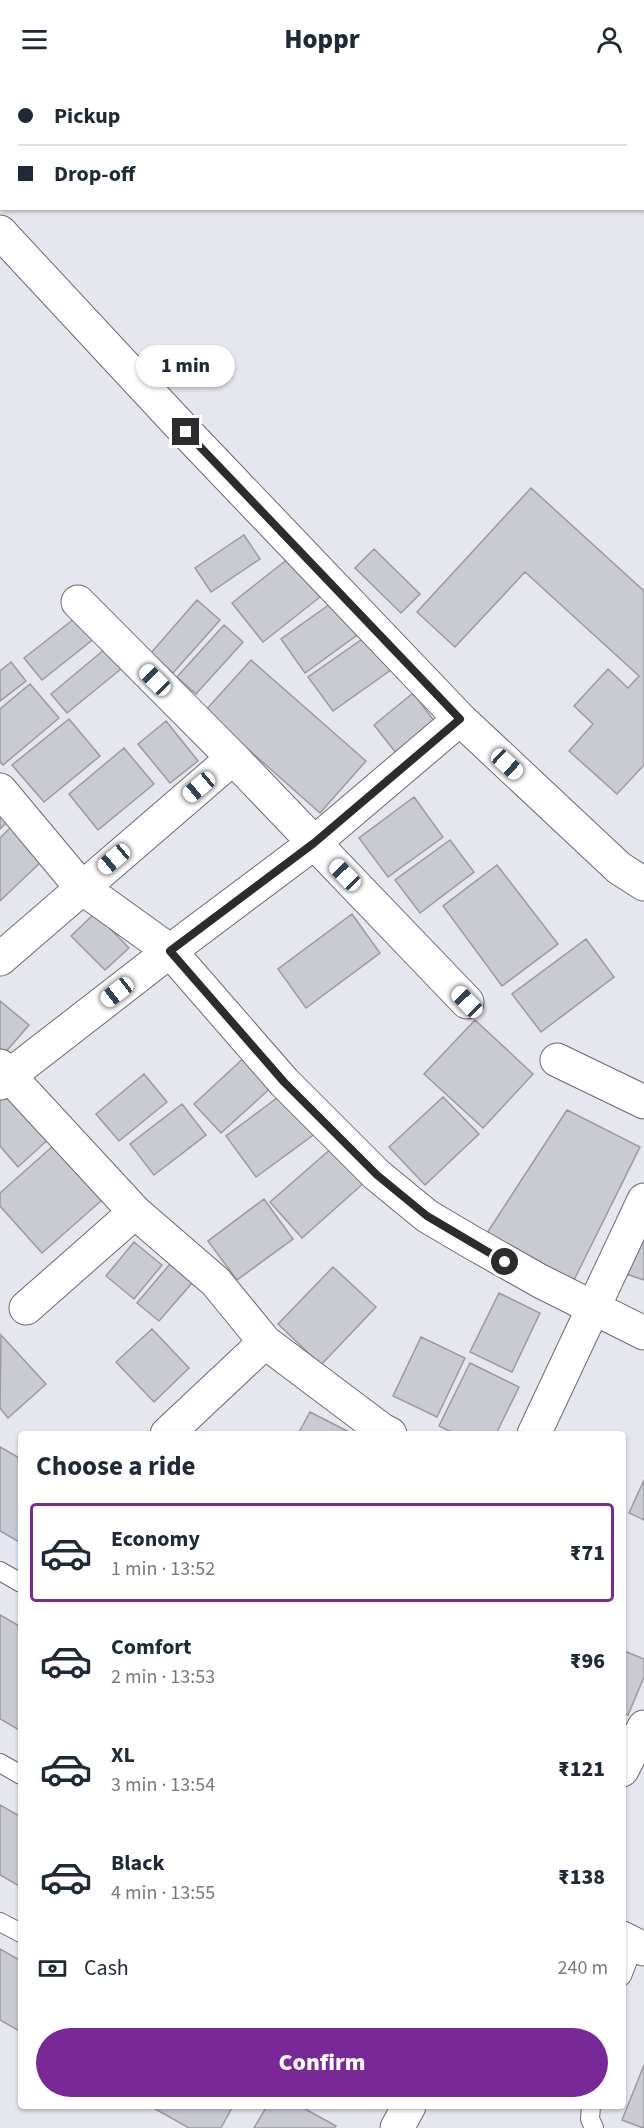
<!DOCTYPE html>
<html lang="en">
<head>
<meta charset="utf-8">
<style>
	body { margin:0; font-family:"Source Sans 3",sans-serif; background:#f6f6f7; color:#1f2937; height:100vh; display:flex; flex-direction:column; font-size:22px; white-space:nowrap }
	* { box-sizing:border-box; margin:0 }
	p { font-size:20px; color:#747a83 }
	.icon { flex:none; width:33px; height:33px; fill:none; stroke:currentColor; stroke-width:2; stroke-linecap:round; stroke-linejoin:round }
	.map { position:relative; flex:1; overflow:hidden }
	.drawer { position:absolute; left:18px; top:1353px; width:608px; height:678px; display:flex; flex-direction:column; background:#fff; border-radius:6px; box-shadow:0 2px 4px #0004 }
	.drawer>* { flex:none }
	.top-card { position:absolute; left:0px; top:0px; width:645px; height:132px; box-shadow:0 2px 4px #0004; display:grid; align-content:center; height:132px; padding:0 18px; background:#fff }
	.end { position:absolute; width:27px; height:27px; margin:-14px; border:8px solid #2c2c2f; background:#fff; box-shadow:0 0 0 3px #fff }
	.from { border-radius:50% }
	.bubble { position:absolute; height:42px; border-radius:21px; background:#fff; box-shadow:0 2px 4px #0004; font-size:20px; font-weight:800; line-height:42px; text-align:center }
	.car { position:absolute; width:18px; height:36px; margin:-18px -9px; border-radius:8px; box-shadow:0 0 4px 2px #0007; background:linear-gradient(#fff 24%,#345 0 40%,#fff 0 76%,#345 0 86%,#fff 0) }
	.top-card b { display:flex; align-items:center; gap:21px; height:57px; font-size:22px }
	.top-card b+b { border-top:2px solid #e0e1e3 }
	.top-card i { width:15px; height:15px; background:#1f2937 }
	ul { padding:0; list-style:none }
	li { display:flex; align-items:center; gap:18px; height:99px; margin:0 12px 9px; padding:0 6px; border:3px solid transparent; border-radius:6px }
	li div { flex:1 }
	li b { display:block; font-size:22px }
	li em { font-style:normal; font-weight:800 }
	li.current { border-color:#792898 }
	li>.icon { width:54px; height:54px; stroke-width:1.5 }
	h2 { padding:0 18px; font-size:27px; line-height:72px }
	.pay { display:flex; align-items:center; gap:15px; height:66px; padding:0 18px; font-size:22px }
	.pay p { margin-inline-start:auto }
	.primary-button { display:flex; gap:12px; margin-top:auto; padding:12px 18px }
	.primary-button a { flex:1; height:69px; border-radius:36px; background:#792898; color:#fff; font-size:24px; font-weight:800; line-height:69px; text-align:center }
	header { display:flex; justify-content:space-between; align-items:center; height:78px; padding:0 18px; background:#fff; font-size:27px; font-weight:800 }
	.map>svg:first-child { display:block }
	.building { fill:#cacad3; stroke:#9b9aa3; stroke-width:1.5 }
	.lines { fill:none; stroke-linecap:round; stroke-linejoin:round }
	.service-casing { stroke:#6a6b72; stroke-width:20 }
	.minor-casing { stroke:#6a6b72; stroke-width:35 }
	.service { stroke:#fff; stroke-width:18 }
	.minor { stroke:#fff; stroke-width:33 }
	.route { stroke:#2c2c2f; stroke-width:8 }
</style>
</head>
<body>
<header><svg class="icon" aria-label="menu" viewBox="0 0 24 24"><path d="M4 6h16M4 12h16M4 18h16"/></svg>Hoppr<svg class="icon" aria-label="person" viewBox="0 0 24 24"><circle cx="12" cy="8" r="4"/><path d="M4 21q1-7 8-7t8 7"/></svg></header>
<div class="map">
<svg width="644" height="2050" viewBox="0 0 644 2050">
	<rect width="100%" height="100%" fill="#e6e6ef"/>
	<path class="building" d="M531,410l113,103v174l-27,29 -48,-43 24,-27 -19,-18 34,-37 20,19 11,-12 -114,-104 -70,75 -38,-35z
		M244,457l16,24 -49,33 -16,-24z
		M374,471l46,45 -19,19 -46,-45z
		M289,480l31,39 -57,45 -31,-39z
		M340,519l24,33 -59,43 -24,-34z
		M197,522l23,20 -47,53 -22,-20z
		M79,537l17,22 -54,43 -18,-22z
		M224,547l19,17 -47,52 -19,-17z
		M371,555l24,34 -62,44 -25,-34z
		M105,571l16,20 -54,44 -16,-19z
		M251,582l115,101 -46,52 -115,-102z
		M11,584l15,19 -26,20v-30z
		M30,606l29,34 -56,47 -3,-3v-53z
		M413,615l22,29 -39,31 -22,-28z
		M69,641l31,37 -56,46 -32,-37z
		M166,643l32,40 -28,22 -32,-39z
		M124,670l30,36 -56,46 -29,-36z
		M414,719l29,40 -55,40 -29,-39z
		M0,734l8,9 -8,8z
		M13,747l32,33 -45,43v-63z
		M450,762l24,32 -54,41 -25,-33z
		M497,787l61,79 -56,42 -59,-80z
		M95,835l34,35 -24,22 -34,-34z
		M352,836l28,39 -74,55 -28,-39z
		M586,861l28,38 -73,55 -29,-38z
		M0,923l29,24 -25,29 -4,-3z
		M475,942l58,54 -50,54 -59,-54z
		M247,977l28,29 -54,49 -27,-29z
		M144,996l23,28 -48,39 -23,-27z
		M10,1010l42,48 -34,31 -18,-21v-49z
		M285,1014l31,41 -60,44 -30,-41z
		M443,1019l36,37 -54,51 -36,-38z
		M182,1026l24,31 -52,40 -24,-31z
		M567,1032l73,37 -67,135 -86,-49z
		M53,1068l49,54 -60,53 -42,-47v-13z
		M333,1069l32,35 -63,56 -32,-36z
		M264,1121l29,40 -56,41 -29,-39z
		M644,1151v51l-18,-6z
		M134,1164l28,23 -28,34 -28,-23z
		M170,1186l22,19 -33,38 -22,-18z
		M333,1189l43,40 -55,58 -43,-41z
		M499,1215l41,20 -28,59 -42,-20z
		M152,1251l37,39 -35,34 -38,-40z
		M1,1257l45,49 -38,34 -8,-10z
		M421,1259l44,21 -28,59 -44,-21z
		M470,1285l49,24 -23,47h-41l-16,-8z
		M310,1334l43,22h-55z
		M0,1369l21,12v84l-21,-12z
		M644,1402v40l-15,-7z
		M0,1537l21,12v104l-21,-12z
		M622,1572l22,9v18l-16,38 -6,-2z
		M0,1727l21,12v70l-21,-12z
		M0,1871l21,12v71l-21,-12z
		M644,1987v63h-1l-21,-8z
		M150,2028h83l-12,22h-32z
		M267,2028h33l36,20 -2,2h-80z"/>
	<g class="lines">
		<g class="service-casing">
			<path id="service" d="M619,0l2,2
				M644,18v1
				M0,1493l21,12
				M0,1685l21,12
				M0,1844l21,11
				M622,1898l12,-31
				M591,2028l-1,13 4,9"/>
		</g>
		<g class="minor-casing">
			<path id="minor" d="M0,154l186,200 274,287 159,149 25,16
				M233,680l234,244
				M0,712l81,97 89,64 114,131 93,93 50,41 44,26 69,39 104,52
				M0,881l233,-201 -155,-156
				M557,982l87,42
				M0,988l135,146 81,70 49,60 117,88 8,4
				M0,1005l170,-132 144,-108 146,-124
				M26,1230l109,-96
				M167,1356l98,-92
				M534,1356l110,-234
				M622,1692l22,-43
				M622,1860l22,11
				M397,2050l12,-22"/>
		</g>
		<use href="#service" class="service"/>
		<use href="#minor" class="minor"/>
	</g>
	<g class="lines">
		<path class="route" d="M186,354l274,287 -146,124 -144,108 114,131 93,93 50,41 78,46"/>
	</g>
</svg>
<i class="end from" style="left:505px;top:1184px"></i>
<i class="end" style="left:186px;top:354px"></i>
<div class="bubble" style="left:136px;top:267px;width:99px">1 min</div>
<i class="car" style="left:155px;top:602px;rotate:315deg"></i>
<i class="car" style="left:507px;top:686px;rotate:133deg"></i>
<i class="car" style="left:199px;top:709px;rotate:230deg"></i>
<i class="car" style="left:114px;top:781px;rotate:230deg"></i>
<i class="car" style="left:345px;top:797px;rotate:316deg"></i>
<i class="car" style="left:117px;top:914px;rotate:232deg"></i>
<i class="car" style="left:467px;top:924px;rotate:316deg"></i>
<div class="top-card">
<b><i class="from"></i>Pickup</b>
<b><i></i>Drop-off</b>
</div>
<section class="drawer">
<h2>Choose a ride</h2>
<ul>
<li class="current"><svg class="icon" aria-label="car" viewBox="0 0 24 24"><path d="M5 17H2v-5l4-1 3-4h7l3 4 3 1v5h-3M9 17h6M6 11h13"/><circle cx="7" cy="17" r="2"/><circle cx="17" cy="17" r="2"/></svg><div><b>Economy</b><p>1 min · 13:52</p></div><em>₹71</em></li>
<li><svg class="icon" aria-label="car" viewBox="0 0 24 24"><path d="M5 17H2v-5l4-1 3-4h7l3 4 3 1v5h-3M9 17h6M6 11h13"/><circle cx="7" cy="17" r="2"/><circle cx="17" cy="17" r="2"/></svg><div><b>Comfort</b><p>2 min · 13:53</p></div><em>₹96</em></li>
<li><svg class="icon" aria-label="car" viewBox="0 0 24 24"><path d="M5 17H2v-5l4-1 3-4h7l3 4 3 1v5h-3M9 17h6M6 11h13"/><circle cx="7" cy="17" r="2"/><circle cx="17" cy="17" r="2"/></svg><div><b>XL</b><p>3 min · 13:54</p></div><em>₹121</em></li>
<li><svg class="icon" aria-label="car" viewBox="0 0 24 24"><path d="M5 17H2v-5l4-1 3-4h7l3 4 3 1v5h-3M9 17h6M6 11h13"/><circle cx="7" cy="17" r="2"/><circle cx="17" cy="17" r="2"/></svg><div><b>Black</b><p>4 min · 13:55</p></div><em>₹138</em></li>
</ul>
<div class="pay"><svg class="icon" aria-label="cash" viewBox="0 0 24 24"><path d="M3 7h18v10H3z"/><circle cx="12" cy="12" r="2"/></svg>Cash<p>240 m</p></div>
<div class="primary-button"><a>Confirm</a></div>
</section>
</div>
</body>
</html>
